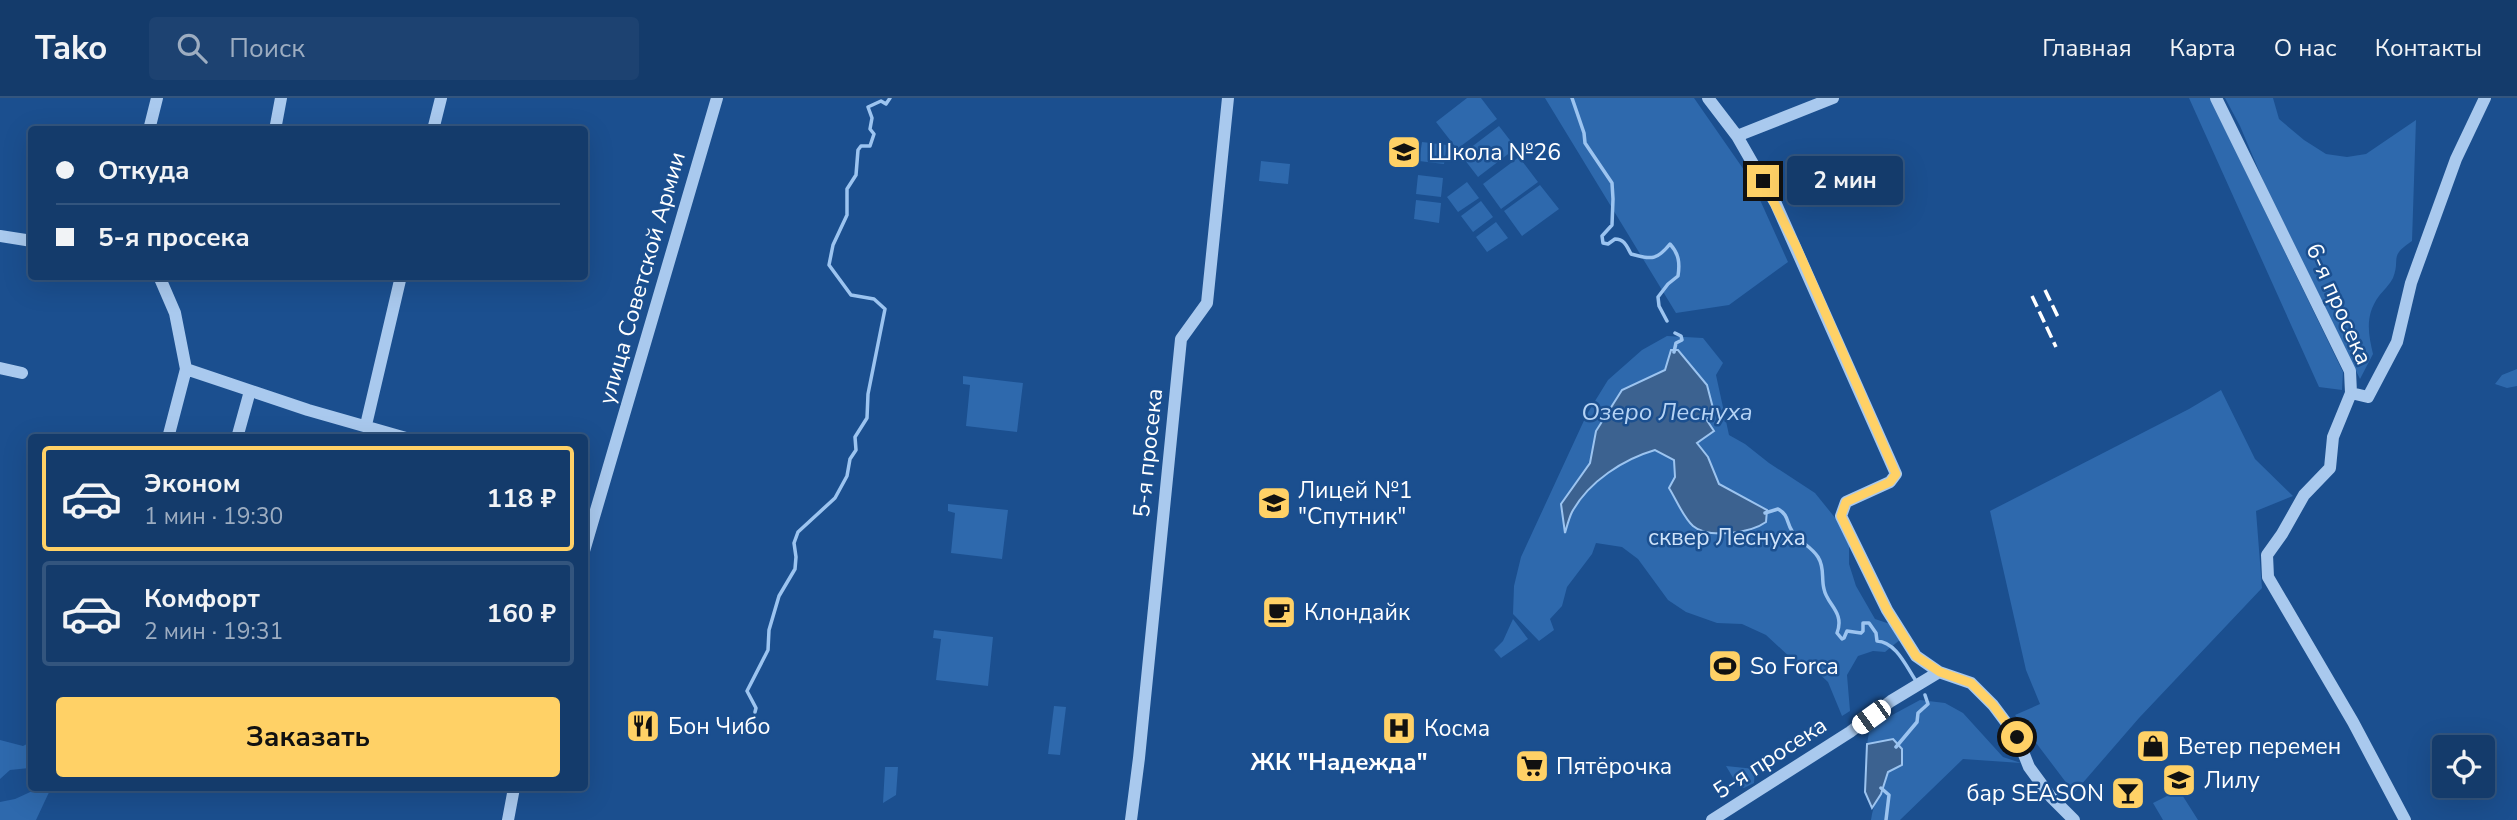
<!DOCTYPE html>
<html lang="ru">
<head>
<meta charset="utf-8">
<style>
	body { margin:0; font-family:"Nunito Sans",sans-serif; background:#1d4271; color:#f1f3f6; height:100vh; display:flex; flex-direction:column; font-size:26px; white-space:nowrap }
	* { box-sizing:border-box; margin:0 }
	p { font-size:23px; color:#9dadc1 }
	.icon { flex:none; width:38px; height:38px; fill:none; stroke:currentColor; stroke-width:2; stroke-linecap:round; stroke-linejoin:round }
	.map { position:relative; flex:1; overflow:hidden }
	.panel { position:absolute; left:28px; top:336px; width:560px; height:357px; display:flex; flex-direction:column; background:#143b6b; border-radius:7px; box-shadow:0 7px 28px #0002,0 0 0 2px #33557e }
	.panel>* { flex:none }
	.hud { position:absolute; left:28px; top:28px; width:560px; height:154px; border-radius:7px; box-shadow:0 7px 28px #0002,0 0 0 2px #33557e; display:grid; align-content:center; height:154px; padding:0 28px; background:#143b6b }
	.buttons { position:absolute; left:2432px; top:637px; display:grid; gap:14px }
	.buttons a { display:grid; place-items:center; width:63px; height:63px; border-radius:7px; background:#143b6b; box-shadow:0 7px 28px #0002,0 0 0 2px #33557e; font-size:35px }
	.end { position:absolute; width:32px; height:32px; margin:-16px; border:9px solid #ffd166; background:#111; box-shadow:0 0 0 4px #111 }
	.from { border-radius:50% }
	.bubble { position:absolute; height:49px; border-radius:7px; background:#143b6b; box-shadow:0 7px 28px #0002,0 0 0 2px #33557e; font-size:23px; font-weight:700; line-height:49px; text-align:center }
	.car { position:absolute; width:21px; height:42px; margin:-21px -10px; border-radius:9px; box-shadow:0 0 5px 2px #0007; background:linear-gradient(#fff 24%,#345 0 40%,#fff 0 76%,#345 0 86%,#fff 0) }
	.hud b { display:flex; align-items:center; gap:24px; height:66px; font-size:26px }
	.hud b+b { border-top:2px solid #33557e }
	.hud i { width:18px; height:18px; background:#f1f3f6 }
	ul { padding:12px 0 0; list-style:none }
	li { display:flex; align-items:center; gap:21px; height:105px; margin:0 14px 10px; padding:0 14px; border:4px solid #33557e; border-radius:7px }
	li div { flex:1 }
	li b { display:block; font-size:26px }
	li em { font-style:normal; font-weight:700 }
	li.current { border-color:#ffd166 }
	li>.icon { width:63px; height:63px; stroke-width:1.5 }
	.button { display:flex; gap:14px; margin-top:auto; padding:14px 28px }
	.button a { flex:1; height:80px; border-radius:7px; background:#ffd166; color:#111; font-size:28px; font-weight:700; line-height:80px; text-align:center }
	header { display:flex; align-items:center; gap:42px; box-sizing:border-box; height:98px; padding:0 35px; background:#143b6b; border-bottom:2px solid #33557e }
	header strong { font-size:33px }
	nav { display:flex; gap:38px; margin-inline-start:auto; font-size:24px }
	.search { width:490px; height:63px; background:#1d4271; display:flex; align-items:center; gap:18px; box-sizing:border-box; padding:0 24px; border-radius:7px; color:#9dadc1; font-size:26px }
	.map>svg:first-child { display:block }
	.green { fill:#2e69ad }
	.water { fill:#3c6290; stroke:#9cc4f0; stroke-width:2 }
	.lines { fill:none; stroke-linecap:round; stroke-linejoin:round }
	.stream { stroke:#9cc4f0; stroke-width:3.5 }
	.minor { stroke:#a9c9ee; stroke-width:12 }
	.rail { stroke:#fff; stroke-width:3.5; stroke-dasharray:12 5; stroke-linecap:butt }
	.route { stroke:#ffd166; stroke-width:9 }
	.labels { text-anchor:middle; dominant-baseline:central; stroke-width:5; stroke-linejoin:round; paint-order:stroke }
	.poi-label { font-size:23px; fill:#fff; stroke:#1b4f8f; text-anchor:start }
	.street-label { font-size:23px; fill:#fff; stroke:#1b4f8f }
	.park-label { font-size:23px; fill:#cfe3fa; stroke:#1b4f8f }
	.water-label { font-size:24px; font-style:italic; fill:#b5d3f5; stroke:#1b4f8f }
	.neighbourhood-label { font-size:24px; font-weight:bold; fill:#fff; stroke:#1b4f8f }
</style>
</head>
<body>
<header>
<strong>Tako</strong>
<div class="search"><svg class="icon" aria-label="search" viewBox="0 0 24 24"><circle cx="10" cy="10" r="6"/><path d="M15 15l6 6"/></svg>Поиск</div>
<nav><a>Главная</a><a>Карта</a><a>О нас</a><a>Контакты</a></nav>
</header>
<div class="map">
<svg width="2517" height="722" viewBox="0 0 2517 722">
	<rect width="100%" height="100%" fill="#1b4f8f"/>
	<path class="green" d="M1467,0h14l16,21 -40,30 -21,-27z
		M1545,0h149l57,82 37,82 -59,43 -53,8z
		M2189,0h21l133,274 -1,18 -23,-3z
		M2225,0h48l6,21 25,21 22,14 21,3 19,-3 50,-34 -4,121c-24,16 -11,17 -19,37 -3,6 -10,13 -14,18 -14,19 -11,37 -6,58l-13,25 -95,-194 -25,-59z
		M1499,28l17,22 -38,29 -17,-22z
		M1422,44l25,3 -3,19 -25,-3z
		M1519,59l19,25 -37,27 -18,-25z
		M1261,63l29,3 -2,20 -29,-3z
		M1418,77l25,3 -2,19 -25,-3z
		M1467,84l12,16 -21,14 -11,-15z
		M1540,87l19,24 -37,27 -18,-25z
		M1416,102l25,3 -2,20 -25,-4z
		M1481,103l12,16 -20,15 -12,-16z
		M1496,124l12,16 -21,14 -11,-15z
		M1667,238l36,2 20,25 -7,12 13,60 16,9 24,19 46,30 34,42v29l7,22 19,33 15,5 11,15 -16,13 -12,-1 -15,5 -11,19 3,36 -8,5 -14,-34 -14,-13 -21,-9 -27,-25 -24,-11 -25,-1 -31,-11 -18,-12 -30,-41 -16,-12 -26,-4 -4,11 -25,33 -5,19 -12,13 4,11 -15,11 -26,-27 1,-28 7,-29 66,-143 21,-34 34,-30z
		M2517,271v17l-10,2 -12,-4 7,-9z
		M963,278l60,7 -6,49 -51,-6 4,-41 -7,-1z
		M2221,292l34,69 38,37 -37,15 6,77 -123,130 -65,75 -59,-78 25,-11 -14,-34 -36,-159 199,-102z
		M948,406l60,6 -6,49 -51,-6 4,-40 -7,-2z
		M1513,521l15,20 -27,19 -7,-8 9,-9z
		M934,532l59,7 -5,49 -52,-6 5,-41 -8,-1z
		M1920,602l25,3 18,10 40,44 18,6 -58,-4 -63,61h-29c2,-17 12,-32 17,-48l-21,-28 3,-17z
		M1054,608l12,1 -6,48 -12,-1z
		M0,642l23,6 8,-4v31l-2,-5 -19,2 -10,9z
		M1726,668l29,3 -1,14 -10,5 -6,-2z
		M885,669h13l-2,28 -13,8z
		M39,690h12l-15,32h-36v-18l15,-3z
		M2179,692l19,30h-35l-10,-17z"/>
	<path class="water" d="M1671,252h7l29,35 7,27 -8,7 8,12 -17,12 11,14 11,27 48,26 -1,12c-15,11 -58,17 -73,4 -10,-9 -17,-27 -24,-38l6,-11 -1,-17 -19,-10c-31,9 -66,31 -83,62 -3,6 -5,14 -7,21l-4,-29 29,-41 6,-32 26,-41 43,-20z
		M1893,641l9,10v16l-14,7 -7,22 -9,14 -7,-16 2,-48z"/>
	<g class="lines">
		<path class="stream" d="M1572,0l12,35 1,10 27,40 1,16 -1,26 -10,11 1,7 5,1 7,-5c10,0 12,8 16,15 21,6 26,6 39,-10 9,10 10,19 8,32l-10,8 -10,13 1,9 8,15
			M1674,254l2,-9 6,-3 -1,-4 -6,-3
			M1765,415l13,-4c11,6 8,13 14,22 7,11 19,15 26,26 7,11 3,21 6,32 3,16 21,23 13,44l5,6 2,-1 3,-7 14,2 2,-2v-8h6l7,10 1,8c19,1 29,25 39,40
			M755,614l1,-4 -9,-17 21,-41 1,-20 10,-34 16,-27 1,-12 -2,-14 4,-11 37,-34 12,-22 3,-17 6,-9 -1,-13 12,-19 1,-24 17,-85 -11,-10 -23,-4 -22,-30 4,-20 14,-30v-26l9,-14 2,-25 3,-4h9l4,-12 -4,-5 2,-11 -4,-11 13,-6 5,3 4,-6
			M1896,649l21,-25 1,-9 10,-9 -3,-9
			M1881,690l8,7 -3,25"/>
		<path class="minor" d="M1708,0l29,38 39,68 120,270 -6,8 -44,20 -5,14 46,94 29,46 23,16 32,11 22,22 24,32 12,30 22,30 23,23
			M2216,0l134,273 1,22 -18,44 -3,31 -26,27 -22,39 -15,21 1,22 85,145 52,98
			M149,32l8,-32
			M275,32l6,-32
			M433,32l8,-32
			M1737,38l96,-38
			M0,138l32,5
			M159,178l16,37 11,56 -18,69
			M0,270l22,5
			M186,271l122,41 98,28
			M2351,295l17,4 29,-55 14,-59 45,-124 29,-61
			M366,327l35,-149
			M237,340l13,-47
			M584,453l133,-453
			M508,722l6,-32
			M1131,722l8,-62 42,-419 26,-36 21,-205
			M1712,722l138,-88 41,-31 48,-29"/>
		<path class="rail" d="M2045,192l13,27
			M2032,198l24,51"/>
	</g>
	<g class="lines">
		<path class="route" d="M1763,83l33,65 100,228 -6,8 -44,20 -5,14 46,94 29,46 24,16 31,11 22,22 24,32"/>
	</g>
	<defs>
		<g id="school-square" transform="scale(1.75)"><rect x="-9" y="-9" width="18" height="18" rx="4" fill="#ffd166" stroke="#1b4f8f"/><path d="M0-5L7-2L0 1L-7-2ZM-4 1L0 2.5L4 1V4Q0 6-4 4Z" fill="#111"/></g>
		<g id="cafe-square" transform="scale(1.75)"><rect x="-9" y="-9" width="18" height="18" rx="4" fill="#ffd166" stroke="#1b4f8f"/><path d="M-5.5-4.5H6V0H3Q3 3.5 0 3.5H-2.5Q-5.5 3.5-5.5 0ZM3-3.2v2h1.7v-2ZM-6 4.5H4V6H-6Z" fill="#111"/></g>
		<g id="stadium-square" transform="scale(1.75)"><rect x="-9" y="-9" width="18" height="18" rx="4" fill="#ffd166" stroke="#1b4f8f"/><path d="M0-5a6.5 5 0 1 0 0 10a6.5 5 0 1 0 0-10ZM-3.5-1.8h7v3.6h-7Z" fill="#111"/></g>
		<g id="restaurant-square" transform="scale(1.75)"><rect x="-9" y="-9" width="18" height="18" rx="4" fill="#ffd166" stroke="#1b4f8f"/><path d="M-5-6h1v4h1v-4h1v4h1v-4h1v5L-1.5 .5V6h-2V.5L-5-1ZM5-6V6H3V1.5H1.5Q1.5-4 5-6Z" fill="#111"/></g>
		<g id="hospital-square" transform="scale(1.75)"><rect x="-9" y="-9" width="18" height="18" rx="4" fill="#ffd166" stroke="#1b4f8f"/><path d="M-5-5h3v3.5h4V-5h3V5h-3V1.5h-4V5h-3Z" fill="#111"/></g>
		<g id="shop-square" transform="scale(1.75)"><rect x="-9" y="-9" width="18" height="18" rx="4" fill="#ffd166" stroke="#1b4f8f"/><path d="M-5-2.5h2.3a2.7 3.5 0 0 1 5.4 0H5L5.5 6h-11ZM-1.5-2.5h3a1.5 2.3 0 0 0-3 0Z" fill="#111"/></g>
		<g id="supermarket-square" transform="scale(1.75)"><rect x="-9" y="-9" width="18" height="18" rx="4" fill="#ffd166" stroke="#1b4f8f"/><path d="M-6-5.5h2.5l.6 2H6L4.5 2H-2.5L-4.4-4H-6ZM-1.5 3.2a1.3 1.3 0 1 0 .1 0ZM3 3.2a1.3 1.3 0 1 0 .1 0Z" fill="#111"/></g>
		<g id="bar-square" transform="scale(1.75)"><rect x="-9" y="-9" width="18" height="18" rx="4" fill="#ffd166" stroke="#1b4f8f"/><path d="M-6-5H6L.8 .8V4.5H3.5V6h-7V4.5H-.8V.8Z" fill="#111"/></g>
	</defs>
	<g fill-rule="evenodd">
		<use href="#school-square" x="1404" y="54"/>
		<use href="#school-square" x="1274" y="405"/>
		<use href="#cafe-square" x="1279" y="514"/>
		<use href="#stadium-square" x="1725" y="568"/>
		<use href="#restaurant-square" x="643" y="628"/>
		<use href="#hospital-square" x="1399" y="630"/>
		<use href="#shop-square" x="2153" y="648"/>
		<use href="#supermarket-square" x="1532" y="668"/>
		<use href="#school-square" x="2179" y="682"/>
		<use href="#bar-square" x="2128" y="695"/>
	</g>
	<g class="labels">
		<g class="poi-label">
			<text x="1428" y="54">Школа №26</text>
			<text x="1298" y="392">Лицей №1<tspan x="1298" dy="26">"Спутник"</tspan></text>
			<text x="1304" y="514">Клондайк</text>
			<text x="1750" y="568">So Forca</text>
			<text x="668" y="628">Бон Чибо</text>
			<text x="1424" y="630">Косма</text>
			<text x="2178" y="648">Ветер перемен</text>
			<text x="1556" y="668">Пятёрочка</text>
			<text x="2204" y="682">Лилу</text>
			<text x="2104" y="695" text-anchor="end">бар SEASON</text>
		</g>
		<g class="street-label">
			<text transform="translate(642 180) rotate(-74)">улица Советской Армии</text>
			<text transform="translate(2339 206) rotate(66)">6-я просека</text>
			<text transform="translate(1148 355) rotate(-84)">5-я просека</text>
			<text transform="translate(1770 660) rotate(-33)">5-я просека</text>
		</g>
		<g class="park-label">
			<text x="1727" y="439">сквер Леснуха</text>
		</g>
		<g class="water-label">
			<text x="1667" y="314">Озеро Леснуха</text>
		</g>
		<g class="neighbourhood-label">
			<text x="1339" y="664">ЖК "Надежда"</text>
		</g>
	</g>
</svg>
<div class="buttons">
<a><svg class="icon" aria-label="locate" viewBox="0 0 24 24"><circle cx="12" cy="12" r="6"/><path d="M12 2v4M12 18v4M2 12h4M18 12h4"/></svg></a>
</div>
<i class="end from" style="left:2017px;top:639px"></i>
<i class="end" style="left:1763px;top:83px"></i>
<div class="bubble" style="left:1787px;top:58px;width:116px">2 мин</div>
<i class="car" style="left:1871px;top:619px;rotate:234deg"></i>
<div class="hud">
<b><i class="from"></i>Откуда</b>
<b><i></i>5-я просека</b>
</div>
<section class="panel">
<ul>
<li class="current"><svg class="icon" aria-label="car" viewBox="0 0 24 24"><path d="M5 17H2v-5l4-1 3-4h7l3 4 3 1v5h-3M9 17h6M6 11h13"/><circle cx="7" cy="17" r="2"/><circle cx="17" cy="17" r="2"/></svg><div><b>Эконом</b><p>1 мин · 19:30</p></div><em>118 ₽</em></li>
<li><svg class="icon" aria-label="car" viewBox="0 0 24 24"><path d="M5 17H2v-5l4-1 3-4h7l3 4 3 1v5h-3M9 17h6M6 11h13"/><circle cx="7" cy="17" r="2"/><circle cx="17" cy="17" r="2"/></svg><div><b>Комфорт</b><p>2 мин · 19:31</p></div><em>160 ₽</em></li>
</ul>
<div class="button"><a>Заказать</a></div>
</section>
</div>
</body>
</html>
